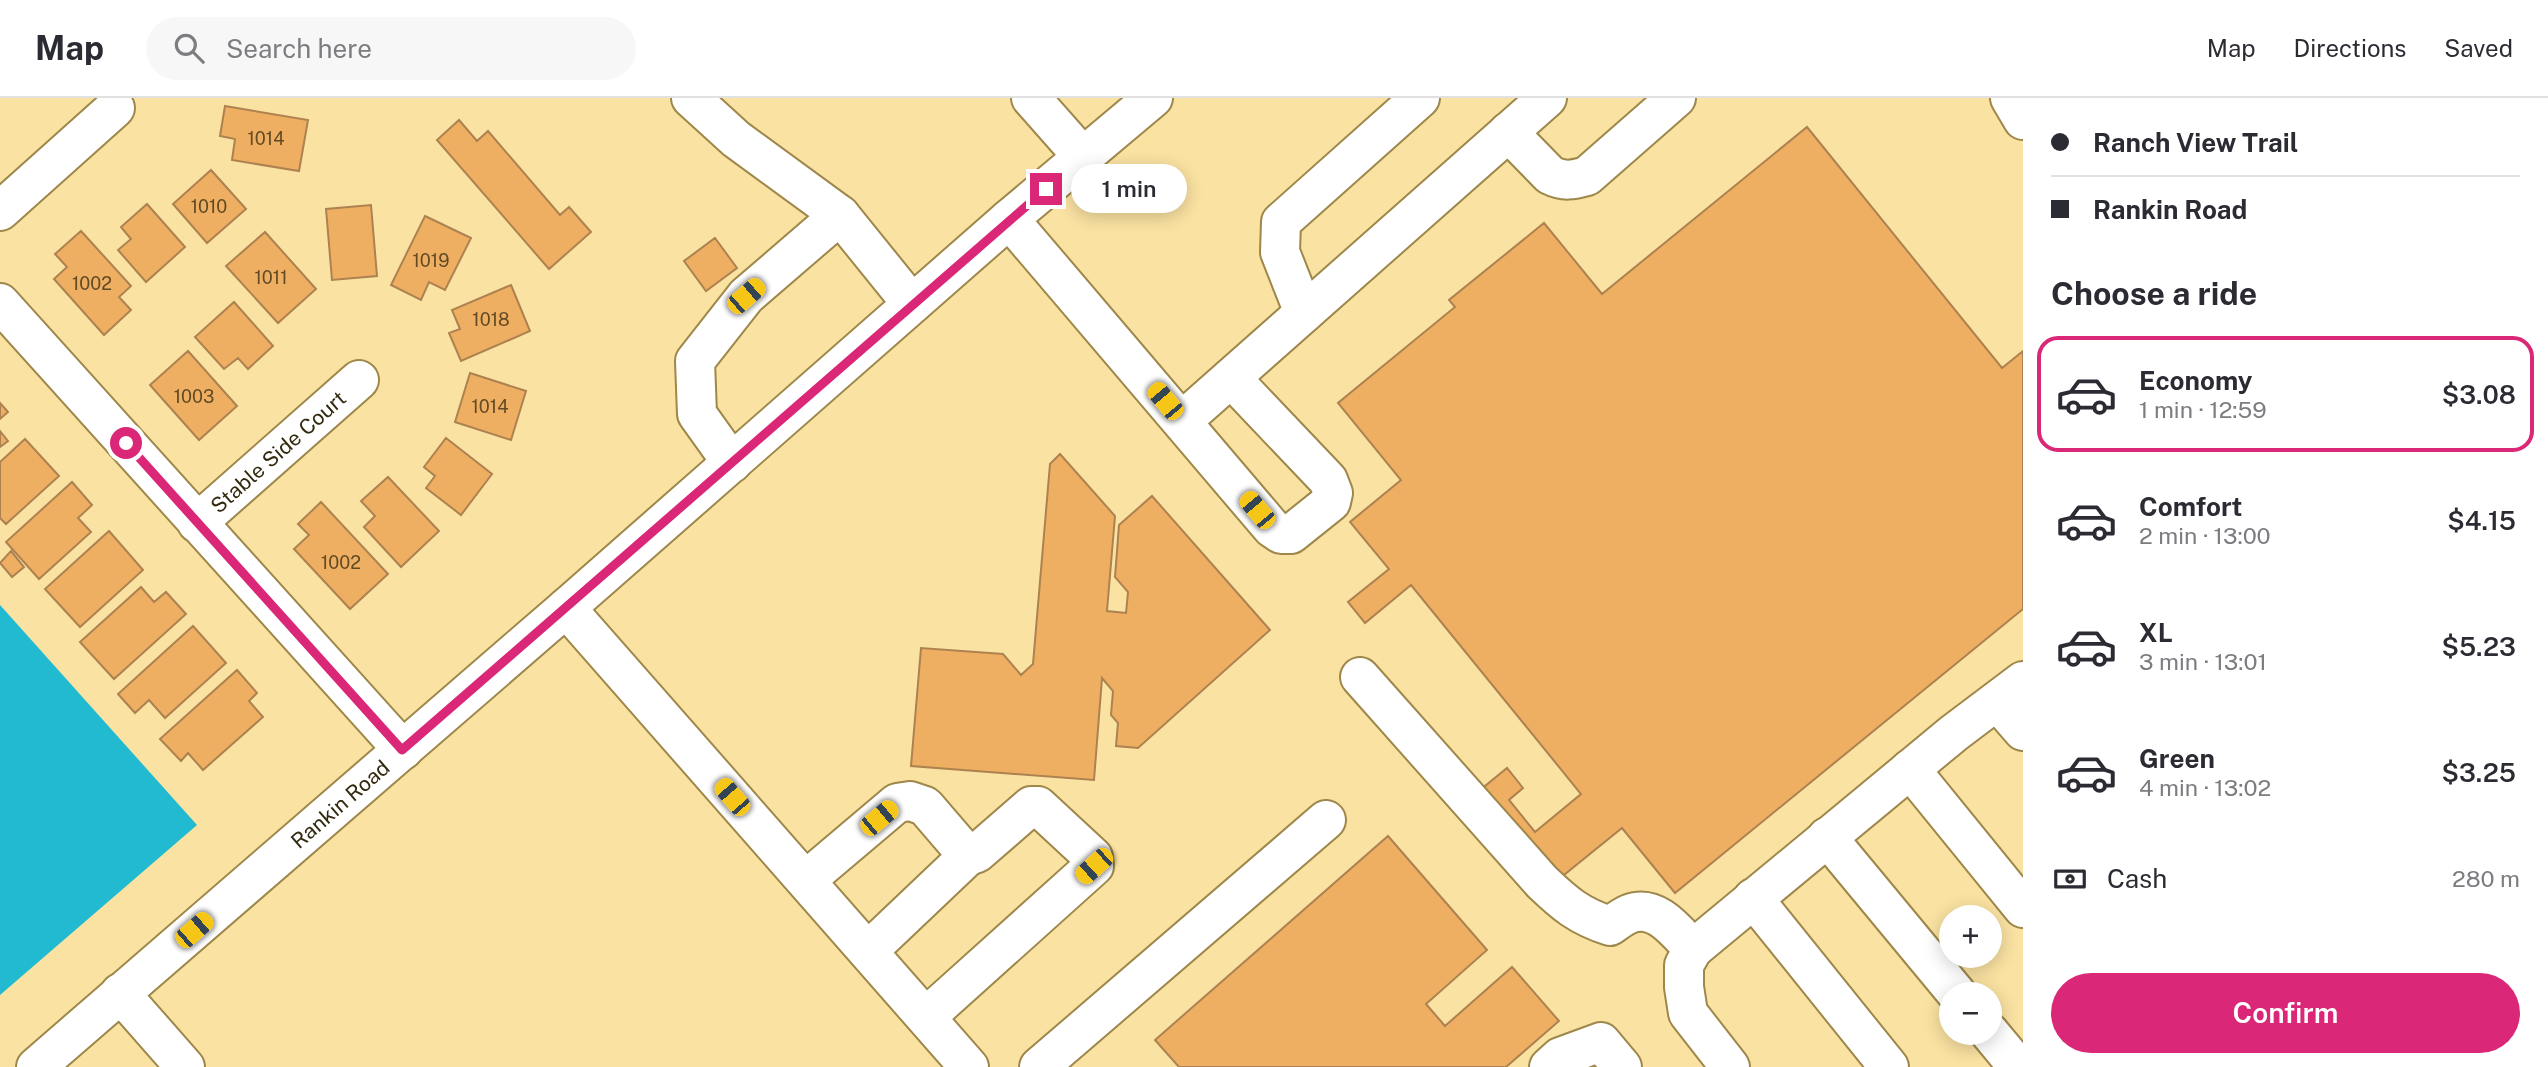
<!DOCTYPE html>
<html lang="en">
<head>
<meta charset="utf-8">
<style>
	body { margin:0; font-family:"Public Sans",sans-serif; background:#f7f7f7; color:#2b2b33; height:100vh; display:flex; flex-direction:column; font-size:26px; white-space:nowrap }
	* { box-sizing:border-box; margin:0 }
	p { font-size:23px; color:#7c7c81 }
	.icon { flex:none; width:38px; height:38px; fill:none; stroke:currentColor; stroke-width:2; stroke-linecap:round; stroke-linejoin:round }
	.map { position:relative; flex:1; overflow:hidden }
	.sheet { display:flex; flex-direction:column; background:#fff; width:525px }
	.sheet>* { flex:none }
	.top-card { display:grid; align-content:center; height:154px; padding:0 28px; background:#fff }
	.buttons { position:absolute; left:1939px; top:807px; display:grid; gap:14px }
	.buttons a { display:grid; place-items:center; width:63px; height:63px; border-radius:50%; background:#fff; box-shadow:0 4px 18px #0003; font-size:35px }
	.end { position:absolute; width:32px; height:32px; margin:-16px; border:9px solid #db2777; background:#fff; box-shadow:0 0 0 4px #fff }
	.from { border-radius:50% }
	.bubble { position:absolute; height:49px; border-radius:24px; background:#fff; box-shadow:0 4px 18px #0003; font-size:23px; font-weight:600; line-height:49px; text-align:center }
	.car { position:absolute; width:21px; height:42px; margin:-21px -10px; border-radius:9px; box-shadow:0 0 5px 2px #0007; background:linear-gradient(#f5c518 24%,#345 0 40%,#f5c518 0 76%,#345 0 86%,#f5c518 0) }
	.top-card b { display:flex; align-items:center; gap:24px; height:66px; font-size:26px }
	.top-card b+b { border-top:2px solid #e1e1e2 }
	.top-card i { width:18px; height:18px; background:#2b2b33 }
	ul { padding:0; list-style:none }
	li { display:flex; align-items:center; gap:21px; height:116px; margin:0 14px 10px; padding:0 14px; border:4px solid transparent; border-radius:21px }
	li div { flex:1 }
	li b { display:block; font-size:26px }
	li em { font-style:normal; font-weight:600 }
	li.active { border-color:#db2777 }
	li>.icon { width:63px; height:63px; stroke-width:1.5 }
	h2 { padding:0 28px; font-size:32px; line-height:84px }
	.pay { display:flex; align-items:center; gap:18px; height:77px; padding:0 28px; font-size:26px }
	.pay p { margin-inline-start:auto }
	.primary-button { display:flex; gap:14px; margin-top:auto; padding:14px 28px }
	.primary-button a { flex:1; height:80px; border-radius:42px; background:#db2777; color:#fff; font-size:28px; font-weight:600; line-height:80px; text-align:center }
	header { display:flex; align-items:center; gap:42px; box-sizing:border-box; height:98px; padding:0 35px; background:#fff; border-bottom:2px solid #e1e1e2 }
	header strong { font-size:33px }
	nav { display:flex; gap:38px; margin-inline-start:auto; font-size:24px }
	.search { width:490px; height:63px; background:#f7f7f7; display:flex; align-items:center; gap:18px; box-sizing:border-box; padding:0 24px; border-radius:38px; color:#7c7c81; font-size:26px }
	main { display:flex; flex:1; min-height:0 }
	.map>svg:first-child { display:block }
	.water { fill:#21bad0 }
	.building { fill:#efaf62; stroke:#ad8250; stroke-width:2 }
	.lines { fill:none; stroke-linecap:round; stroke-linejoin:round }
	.minor-casing { stroke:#9e874a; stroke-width:42 }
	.major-casing { stroke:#9e874a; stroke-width:42 }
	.minor { stroke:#fff; stroke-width:38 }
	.major { stroke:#fff; stroke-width:38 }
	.route { stroke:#db2777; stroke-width:9 }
	.labels { text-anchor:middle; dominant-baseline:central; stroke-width:5; stroke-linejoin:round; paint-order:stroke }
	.number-label { font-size:18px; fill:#614a24 }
	.street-label { font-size:21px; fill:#32290f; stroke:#fae2a2 }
</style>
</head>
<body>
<header>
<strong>Map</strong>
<div class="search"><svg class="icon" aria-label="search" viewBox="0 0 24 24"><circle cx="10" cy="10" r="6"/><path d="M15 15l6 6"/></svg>Search here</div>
<nav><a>Map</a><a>Directions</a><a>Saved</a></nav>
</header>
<main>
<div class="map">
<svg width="2023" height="969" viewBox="0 0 2023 969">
	<rect width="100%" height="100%" fill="#fae2a2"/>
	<path class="water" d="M0,507l197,220 -197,170z"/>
	<path class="building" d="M225,8l83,14 -9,51 -67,-11 3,-21 -15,-3z
		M459,22l18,21 11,-10 72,84 9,-8 22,25 -42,37 -112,-129z
		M1807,29l195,241 21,-17v258l-348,284 -53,-65 -68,55 -75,-92 28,-23 16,20 -14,12 26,32 46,-38 -170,-209 -46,38 -17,-21 41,-33 -39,-47 51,-42 -63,-77 117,-96 -6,-7 95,-77 58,71z
		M211,72l35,39 -39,34 -34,-39z
		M147,106l38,43 -39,35 -28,-32 13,-11 -10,-12z
		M371,107l6,71 -45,4 -6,-71z
		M425,118l46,22 -26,52 -16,-8 -8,18 -30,-15z
		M81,133l50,55 -12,11 12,13 -27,25 -50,-56 13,-12 -12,-13z
		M265,134l51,57 -38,34 -52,-57z
		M715,140l22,30 -31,23 -22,-30z
		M511,187l19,46 -69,30 -12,-28 11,-4 -8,-19z
		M234,204l39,44 -25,23 -10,-11 -14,11 -29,-32z
		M188,253l49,55 -38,34 -49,-55z
		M470,275l56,18 -15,49 -56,-18z
		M0,305l8,9 -8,7z
		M0,333l8,10 -8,6z
		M446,340l46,36 -31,41 -35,-27 9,-12 -11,-9z
		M25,341l34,37 -53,48 -6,-6v-56z
		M1060,356l55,62 -8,95 19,2 2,-21 -13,-15 4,-52 33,-29 118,134 -132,118 -22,-2 2,-23 -7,-8 2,-24 -11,-13 -8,102 -183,-14 10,-118 82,6 18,21 12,-11 17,-200z
		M388,379l51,54 -38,36 -37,-40 11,-11 -14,-15z
		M72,384l20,23 -14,13 13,14 -52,47 -33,-37z
		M321,404l67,72 -38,35 -56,-60 15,-14 -11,-11z
		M109,433l34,39 -63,57 -35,-38z
		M11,453l13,16 -12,10 -12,-14z
		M141,489l13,15 12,-10 20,22 -72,65 -34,-37z
		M193,528l33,37 -61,55 -16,-18 -14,13 -17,-19z
		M237,572l20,23 -8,8 14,16 -60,53 -15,-17 -7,8 -21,-22z
		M1388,738l99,114 -61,54 19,22 67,-59 47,54 -53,46h-327l-24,-27z"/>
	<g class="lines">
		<g class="minor-casing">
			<g id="minor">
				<path d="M691,0l45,41 104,76 72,89"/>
				<path d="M1031,0l53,60"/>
				<path d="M2010,0l13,22"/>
				<path d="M1508,34l42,43c14,7 23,5 37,1l89,-78"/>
				<path d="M0,113l115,-103"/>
				<path d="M1009,121l263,309 9,6h10l40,-32 2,-9 -5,-13 -97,-102"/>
				<path d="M0,205l403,447"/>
				<path d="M1304,215l-24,-61 1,-30 139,-124"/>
				<path d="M1182,323l365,-323"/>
				<path d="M732,365l-35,-49 -2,-53 51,-65 94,-81"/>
				<path id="s1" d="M197,425l162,-143"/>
				<path d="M566,510l403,459"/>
				<path d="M1360,579l182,205c23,22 37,34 68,44 6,-4 12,-9 19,-12 27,-11 48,18 64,35l-9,16v22l4,26 42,54"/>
				<path d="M1997,603l26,30"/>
				<path d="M1910,671l113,139"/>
				<path d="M1827,739l130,157"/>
				<path d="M806,782l91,-77 13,-2 15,5 43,50 9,-3 54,-47h7l55,51 1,9 -168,151"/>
				<path d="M1753,800l136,169"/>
				<path d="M1693,851l261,-216 69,-52"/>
				<path d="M868,853l100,-95"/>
				<path d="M120,895l65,74"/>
				<path d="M1989,934l29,35"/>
				<path d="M1039,969l287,-247"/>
				<path d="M1549,969l11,-10 41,-15 21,25"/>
			</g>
		</g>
		<g class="major-casing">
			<g id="major">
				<path id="s2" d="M36,969l530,-459 443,-389 144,-121"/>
			</g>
		</g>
		<use href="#minor" class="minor"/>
		<use href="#major" class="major"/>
	</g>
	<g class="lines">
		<path class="route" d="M126,345l276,307 644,-561"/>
	</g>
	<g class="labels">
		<g class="number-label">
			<text x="266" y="40">1014</text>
			<text x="209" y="108">1010</text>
			<text x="431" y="162">1019</text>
			<text x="271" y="179">1011</text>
			<text x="92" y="185">1002</text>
			<text x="491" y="221">1018</text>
			<text x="194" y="298">1003</text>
			<text x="490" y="308">1014</text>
			<text x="341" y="464">1002</text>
		</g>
		<g class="street-label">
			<text stroke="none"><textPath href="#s1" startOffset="108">Stable Side Court</textPath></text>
			<text stroke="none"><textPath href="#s2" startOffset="402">Rankin Road</textPath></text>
		</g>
	</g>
</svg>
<div class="buttons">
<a>+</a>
<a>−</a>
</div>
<i class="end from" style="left:126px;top:345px"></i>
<i class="end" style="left:1046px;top:91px"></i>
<div class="bubble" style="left:1071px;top:66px;width:116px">1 min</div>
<i class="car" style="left:746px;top:198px;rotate:49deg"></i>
<i class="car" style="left:1165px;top:303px;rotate:320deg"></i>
<i class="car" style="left:1257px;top:412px;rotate:320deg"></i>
<i class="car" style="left:732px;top:699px;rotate:319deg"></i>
<i class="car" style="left:879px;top:720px;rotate:50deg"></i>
<i class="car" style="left:1094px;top:768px;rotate:228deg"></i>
<i class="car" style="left:194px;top:832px;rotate:49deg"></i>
</div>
<section class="sheet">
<div class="top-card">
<b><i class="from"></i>Ranch View Trail</b>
<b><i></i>Rankin Road</b>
</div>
<h2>Choose a ride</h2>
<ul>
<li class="active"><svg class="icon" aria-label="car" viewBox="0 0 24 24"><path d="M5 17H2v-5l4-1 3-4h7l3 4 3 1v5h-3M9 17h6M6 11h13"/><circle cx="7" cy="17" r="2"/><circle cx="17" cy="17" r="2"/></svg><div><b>Economy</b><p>1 min · 12:59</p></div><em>$3.08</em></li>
<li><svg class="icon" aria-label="car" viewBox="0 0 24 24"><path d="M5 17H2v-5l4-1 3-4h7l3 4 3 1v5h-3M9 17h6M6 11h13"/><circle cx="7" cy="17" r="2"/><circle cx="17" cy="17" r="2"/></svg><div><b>Comfort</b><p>2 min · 13:00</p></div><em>$4.15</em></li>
<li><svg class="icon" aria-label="car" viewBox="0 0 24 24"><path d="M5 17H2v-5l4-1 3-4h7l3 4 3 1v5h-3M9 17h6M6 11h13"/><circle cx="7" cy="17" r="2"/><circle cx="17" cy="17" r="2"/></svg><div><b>XL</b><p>3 min · 13:01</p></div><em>$5.23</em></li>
<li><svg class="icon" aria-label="car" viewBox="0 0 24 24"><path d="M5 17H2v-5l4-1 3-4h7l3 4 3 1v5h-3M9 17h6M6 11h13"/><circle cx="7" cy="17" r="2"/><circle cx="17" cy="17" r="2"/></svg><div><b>Green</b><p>4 min · 13:02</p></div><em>$3.25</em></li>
</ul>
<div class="pay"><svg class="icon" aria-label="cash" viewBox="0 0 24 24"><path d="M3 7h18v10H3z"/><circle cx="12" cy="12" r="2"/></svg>Cash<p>280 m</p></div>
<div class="primary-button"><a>Confirm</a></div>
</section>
</main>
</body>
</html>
